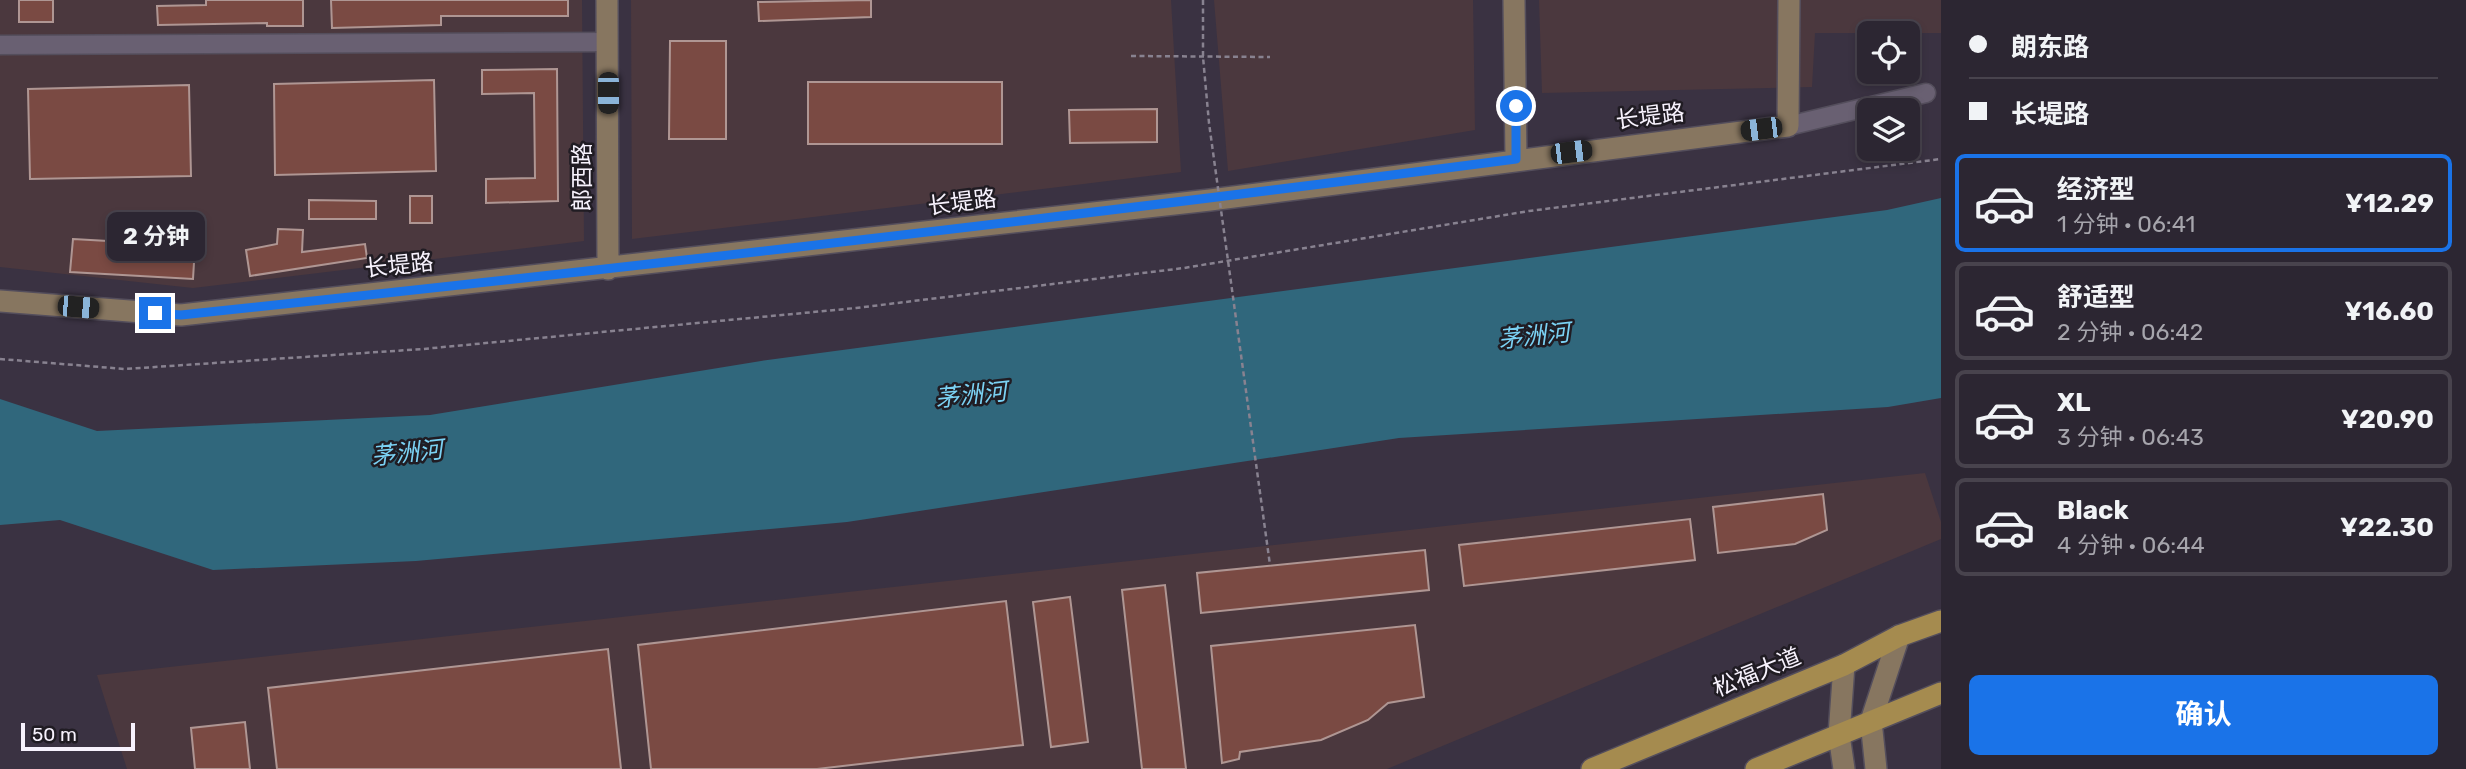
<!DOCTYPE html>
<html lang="zh">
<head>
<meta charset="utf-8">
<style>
	body { margin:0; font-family:Rubik,"Noto Sans SC",sans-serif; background:#38323e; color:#f1f3f6; height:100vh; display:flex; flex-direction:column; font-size:26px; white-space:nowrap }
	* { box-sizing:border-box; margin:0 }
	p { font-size:23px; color:#a6a5ac }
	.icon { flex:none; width:38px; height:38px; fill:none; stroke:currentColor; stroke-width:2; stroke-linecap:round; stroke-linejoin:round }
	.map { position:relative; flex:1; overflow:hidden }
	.details { display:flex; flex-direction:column; background:#2c2632; width:525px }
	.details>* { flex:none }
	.top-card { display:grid; align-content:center; height:154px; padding:0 28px; background:#2c2632 }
	.controls { position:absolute; left:1857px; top:21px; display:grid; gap:14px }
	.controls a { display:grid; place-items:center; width:63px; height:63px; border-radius:10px; background:#2c2632; box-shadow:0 4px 10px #0003,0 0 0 2px #48434d; font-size:35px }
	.scale { position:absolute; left:21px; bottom:18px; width:114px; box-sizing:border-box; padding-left:7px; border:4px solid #f7f2fd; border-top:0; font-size:19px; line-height:24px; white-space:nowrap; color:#f7f2fd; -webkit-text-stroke:5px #201c23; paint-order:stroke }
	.end { position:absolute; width:32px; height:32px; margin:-16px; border:9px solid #1a73e8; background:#fff; box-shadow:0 0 0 4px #fff }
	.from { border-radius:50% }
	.bubble { position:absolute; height:49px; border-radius:10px; background:#2c2632; box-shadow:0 4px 10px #0003,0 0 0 2px #48434d; font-size:23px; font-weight:700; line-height:49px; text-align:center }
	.car { position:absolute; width:21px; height:42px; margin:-21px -10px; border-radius:9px; box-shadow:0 0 5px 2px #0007; background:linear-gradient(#222 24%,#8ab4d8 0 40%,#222 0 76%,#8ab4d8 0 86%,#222 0) }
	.top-card b { display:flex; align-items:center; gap:24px; height:66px; font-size:26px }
	.top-card b+b { border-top:2px solid #48434d }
	.top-card i { width:18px; height:18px; background:#f1f3f6 }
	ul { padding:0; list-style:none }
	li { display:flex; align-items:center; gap:21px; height:98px; margin:0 14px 10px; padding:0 14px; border:4px solid #48434d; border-radius:10px }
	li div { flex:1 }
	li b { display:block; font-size:26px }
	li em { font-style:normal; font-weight:700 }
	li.current { border-color:#1a73e8 }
	li>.icon { width:63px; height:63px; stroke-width:1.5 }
	.primary-button { display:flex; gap:14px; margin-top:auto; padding:14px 28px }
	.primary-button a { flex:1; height:80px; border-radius:10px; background:#1a73e8; color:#fff; font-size:28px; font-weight:700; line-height:80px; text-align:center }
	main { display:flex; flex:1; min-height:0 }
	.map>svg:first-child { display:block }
	.industrial { fill:#4b383e }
	.water { fill:#30677c }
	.building { fill:#7a4a43; stroke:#af9693; stroke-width:2 }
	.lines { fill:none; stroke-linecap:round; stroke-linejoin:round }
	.street-casing { stroke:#544e5c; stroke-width:21 }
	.secondary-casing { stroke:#544e5c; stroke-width:24 }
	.primary-casing { stroke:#544e5c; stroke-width:24 }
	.path { stroke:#888290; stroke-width:2.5; stroke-dasharray:5 3.5; stroke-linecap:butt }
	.street { stroke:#696072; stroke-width:18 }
	.secondary { stroke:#877660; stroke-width:21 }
	.primary { stroke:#a58b4f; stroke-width:21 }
	.path-bridge { stroke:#888290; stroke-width:2.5; stroke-dasharray:5 3.5; stroke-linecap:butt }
	.route { stroke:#1a73e8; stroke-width:9 }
	.labels { text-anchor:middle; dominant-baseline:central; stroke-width:5; stroke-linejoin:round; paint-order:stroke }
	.street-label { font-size:23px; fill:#f7f2fd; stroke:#201c23 }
	.water-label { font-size:24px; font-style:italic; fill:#7bd2f4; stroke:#201c23 }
</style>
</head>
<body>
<main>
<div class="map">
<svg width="1941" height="769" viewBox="0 0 1941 769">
	<rect width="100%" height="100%" fill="#3a3242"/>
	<path class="industrial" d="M0,0h582l2,241 -391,47 -193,-21z
		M631,0h540l10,172 -549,67z
		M1214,0h259l2,130 -247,41z
		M1539,0h402v33h-126l-3,54 -270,6z
		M1925,473l16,49v17l-554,230h-1260l-30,-94z"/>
	<path class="water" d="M1941,198v200l-53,9 -489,31 -552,84 -431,39 -203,9 -153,-50 -60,5v-126l97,32 333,-16 331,-54 1126,-151z"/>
	<path class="building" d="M19,0h34v22h-34z
		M206,0h97v26h-36v-3l-109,2 -1,-19 49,-1z
		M331,0h237v16h-127v9l-109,3z
		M871,0v17l-112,4 -1,-19z
		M670,41h56v98h-57z
		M557,69l1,132 -72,2v-24l49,-1 -1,-85 -52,1v-24z
		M434,80l2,91 -161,4 -1,-91z
		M808,82h194v62h-194z
		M189,85l2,91 -161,3 -2,-90z
		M1157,109v33l-87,1 -1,-33z
		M410,196h22v27h-22z
		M309,200l67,1v18h-67z
		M278,229l25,1 -1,22 63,-8 2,14 -117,18 -4,-26 31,-6z
		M73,239l122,7 -2,33 -123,-7z
		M1823,494l4,36 -32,14 -77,9 -5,-46z
		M1690,519l5,41 -231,26 -5,-41z
		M1425,550l4,40 -228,23 -4,-40z
		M1165,585l21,184h-44l-20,-179z
		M1070,597l18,145 -37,5 -18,-145z
		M1006,601l17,144 -206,24h-166l-13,-124z
		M1415,625l9,72 -36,6 -20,17 -47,20 -81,12 -1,7 -17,4 -11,-117z
		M608,649l13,120h-344l-9,-81z
		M245,722l5,47h-55l-4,-41z"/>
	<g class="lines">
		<g class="street-casing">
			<path id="street" d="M0,45l607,-3
				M1788,126l138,-33"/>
		</g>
		<g class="secondary-casing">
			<path id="secondary" d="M607,0l1,269
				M1514,0l2,159
				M0,301l181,14 1029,-115 578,-74 1,-126
				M1844,769l-5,-34 5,-70
				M1876,769l-5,-48 28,-85"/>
		</g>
		<g class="primary-casing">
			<path id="primary" d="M1592,769l252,-104 55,-29 42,-15
				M1756,769l185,-76"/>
		</g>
		<path class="path" d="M1131,56l139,1
			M0,359l125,10 298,-20 433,-41 328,-40 345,-57 412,-52"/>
		<use href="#street" class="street"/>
		<use href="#secondary" class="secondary"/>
		<use href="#primary" class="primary"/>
		<path class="path-bridge" d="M1203,0v57l6,66 61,442"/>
	</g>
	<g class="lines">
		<path class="route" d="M155,313l26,2c446,-47 891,-98 1335,-156v-53"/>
	</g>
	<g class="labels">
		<g class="street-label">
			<text transform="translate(1650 116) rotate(-7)">长堤路</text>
			<text transform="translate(582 177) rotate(-90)">郎西路</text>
			<text transform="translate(962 202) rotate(-7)">长堤路</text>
			<text transform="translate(399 265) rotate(-6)">长堤路</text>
			<text transform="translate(1757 672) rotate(-22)">松福大道</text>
		</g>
		<g class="water-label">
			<text transform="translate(1534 336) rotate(-6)">茅洲河</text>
			<text transform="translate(971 395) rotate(-6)">茅洲河</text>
			<text transform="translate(407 453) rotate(-6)">茅洲河</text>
		</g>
	</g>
</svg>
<div class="controls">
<a><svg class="icon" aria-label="locate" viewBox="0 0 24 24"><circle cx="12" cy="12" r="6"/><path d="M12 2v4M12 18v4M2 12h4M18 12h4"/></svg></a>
<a><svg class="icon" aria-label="layers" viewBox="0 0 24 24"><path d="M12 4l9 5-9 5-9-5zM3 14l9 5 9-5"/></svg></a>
</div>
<div class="scale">50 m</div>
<i class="end from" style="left:1516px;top:106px"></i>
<i class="end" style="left:155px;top:313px"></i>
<div class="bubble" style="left:107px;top:212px;width:98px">2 分钟</div>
<i class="car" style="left:608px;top:93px;rotate:180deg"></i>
<i class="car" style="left:1761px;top:129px;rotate:263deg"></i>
<i class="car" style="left:1571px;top:152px;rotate:83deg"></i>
<i class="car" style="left:78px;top:307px;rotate:95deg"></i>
</div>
<section class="details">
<div class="top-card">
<b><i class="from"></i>朗东路</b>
<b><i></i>长堤路</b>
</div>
<ul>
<li class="current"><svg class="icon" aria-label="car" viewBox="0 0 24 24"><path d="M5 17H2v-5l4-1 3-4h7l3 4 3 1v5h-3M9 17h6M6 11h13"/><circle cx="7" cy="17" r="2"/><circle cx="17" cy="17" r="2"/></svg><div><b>经济型</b><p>1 分钟 · 06:41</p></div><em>¥12.29</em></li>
<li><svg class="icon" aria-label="car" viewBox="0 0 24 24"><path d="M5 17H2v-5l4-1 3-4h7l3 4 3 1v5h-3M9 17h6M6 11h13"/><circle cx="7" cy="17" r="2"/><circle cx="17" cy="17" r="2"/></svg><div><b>舒适型</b><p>2 分钟 · 06:42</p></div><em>¥16.60</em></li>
<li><svg class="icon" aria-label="car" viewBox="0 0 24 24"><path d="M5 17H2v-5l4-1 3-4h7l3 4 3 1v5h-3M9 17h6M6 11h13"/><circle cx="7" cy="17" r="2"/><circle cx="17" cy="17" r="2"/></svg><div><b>XL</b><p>3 分钟 · 06:43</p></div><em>¥20.90</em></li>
<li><svg class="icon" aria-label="car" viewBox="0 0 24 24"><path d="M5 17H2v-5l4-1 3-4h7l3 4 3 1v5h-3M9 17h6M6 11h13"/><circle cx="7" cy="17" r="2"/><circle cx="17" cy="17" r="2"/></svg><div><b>Black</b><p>4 分钟 · 06:44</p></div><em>¥22.30</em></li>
</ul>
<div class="primary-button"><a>确认</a></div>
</section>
</main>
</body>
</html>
